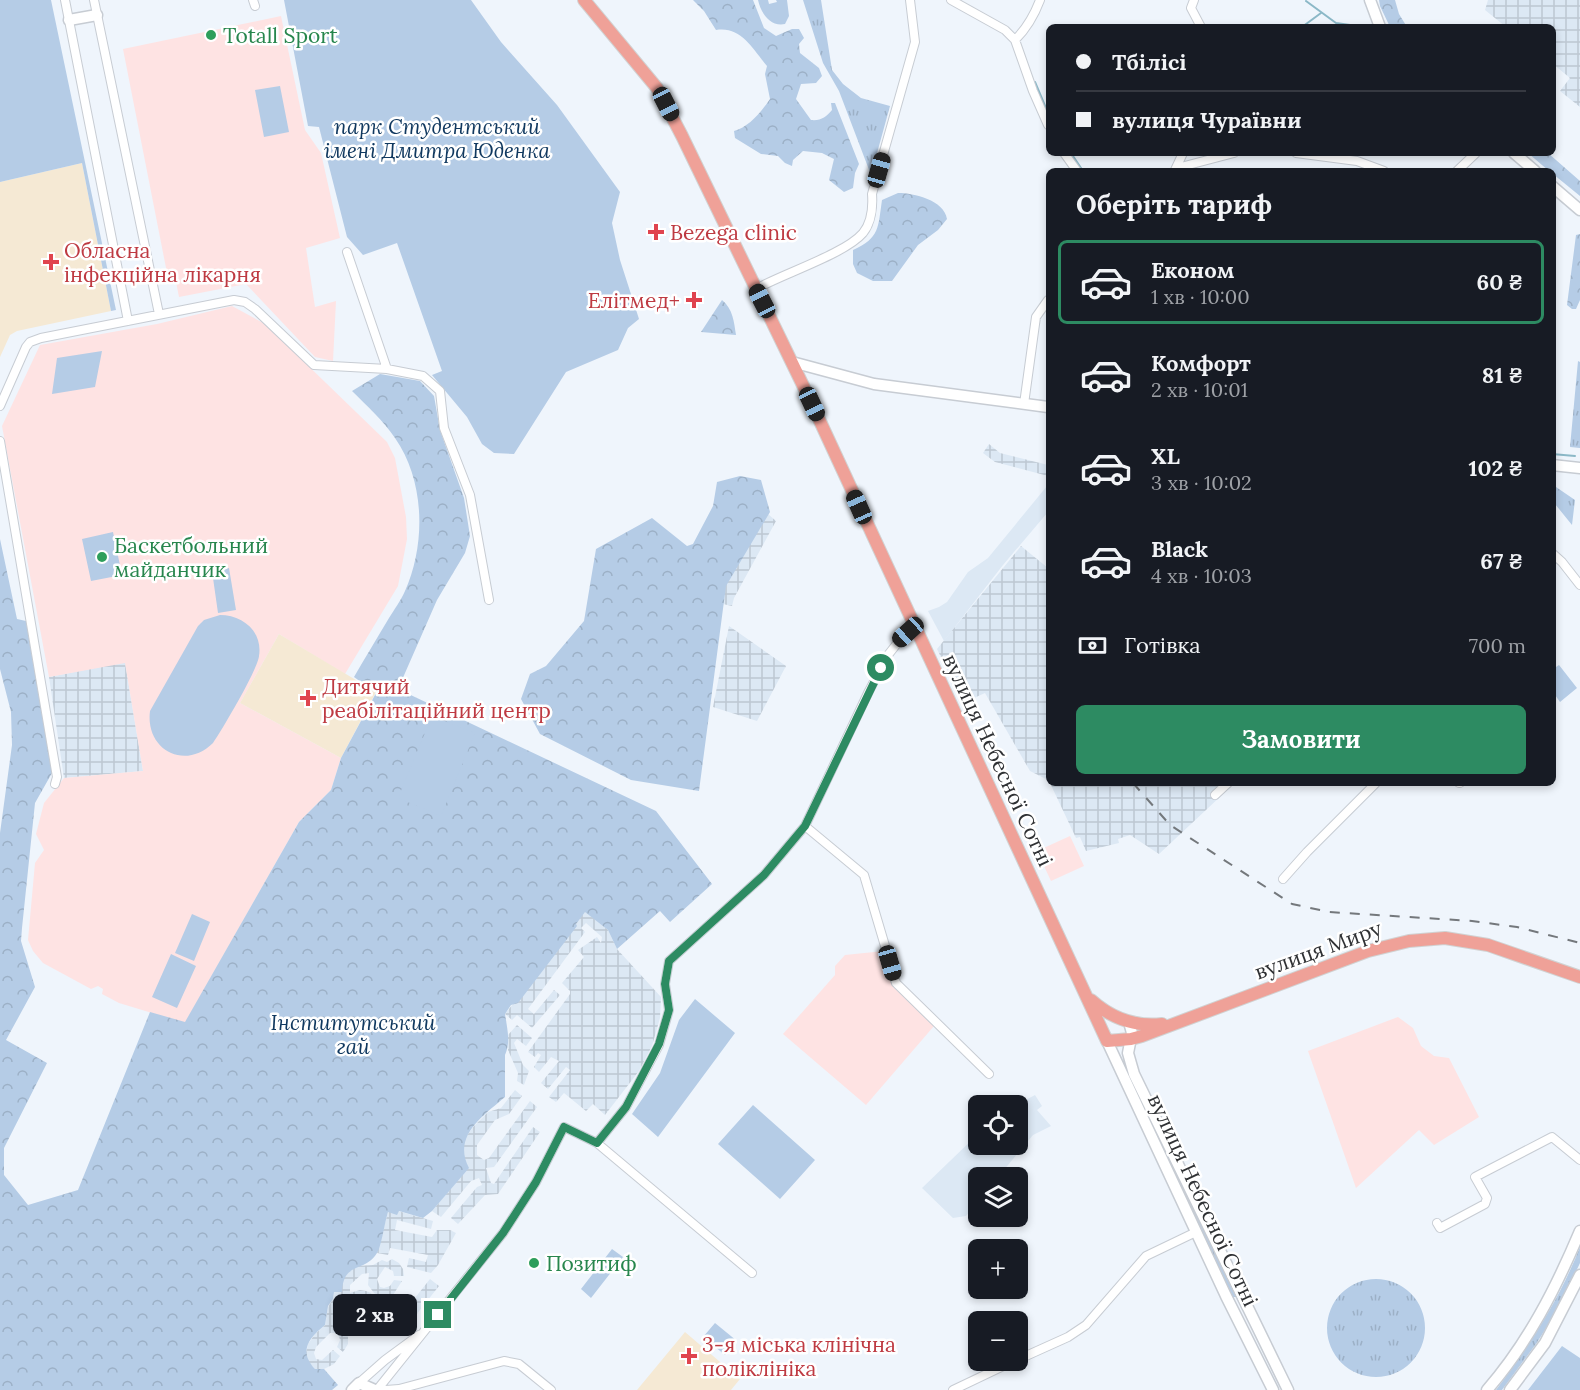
<!DOCTYPE html>
<html lang="uk">
<head>
<meta charset="utf-8">
<style>
	body { margin:0; font-family:Lora,serif; background:#20242c; color:#f1f3f6; height:100vh; display:flex; flex-direction:column; font-size:22px; white-space:nowrap }
	* { box-sizing:border-box; margin:0 }
	p { font-size:20px; color:#9ea1a6 }
	.icon { flex:none; width:33px; height:33px; fill:none; stroke:currentColor; stroke-width:2; stroke-linecap:round; stroke-linejoin:round }
	.map { position:relative; flex:1; overflow:hidden }
	.drawer { position:absolute; left:1046px; top:168px; width:510px; height:618px; display:flex; flex-direction:column; background:#171b24; border-radius:9px; box-shadow:0 3px 9px #0003 }
	.drawer>* { flex:none }
	.top-card { position:absolute; left:1046px; top:24px; width:510px; height:132px; border-radius:9px; box-shadow:0 3px 9px #0003; display:grid; align-content:center; height:132px; padding:0 30px; background:#171b24 }
	.buttons { position:absolute; left:968px; top:1095px; display:grid; gap:12px }
	.buttons a { display:grid; place-items:center; width:60px; height:60px; border-radius:9px; background:#171b24; box-shadow:0 3px 9px #0003; font-size:30px }
	.end { position:absolute; width:27px; height:27px; margin:-14px; border:8px solid #2d8b62; background:#fff; box-shadow:0 0 0 3px #fff }
	.from { border-radius:50% }
	.bubble { position:absolute; height:42px; border-radius:9px; background:#171b24; box-shadow:0 3px 9px #0003; font-size:20px; font-weight:700; line-height:42px; text-align:center }
	.car { position:absolute; width:18px; height:36px; margin:-18px -9px; border-radius:8px; box-shadow:0 0 4px 2px #0007; background:linear-gradient(#222 24%,#8ab4d8 0 40%,#222 0 76%,#8ab4d8 0 86%,#222 0) }
	.top-card b { display:flex; align-items:center; gap:21px; height:57px; font-size:22px }
	.top-card b+b { border-top:2px solid #363941 }
	.top-card i { width:15px; height:15px; background:#f1f3f6 }
	ul { padding:0; list-style:none }
	li { display:flex; align-items:center; gap:18px; height:84px; margin:0 12px 9px; padding:0 18px; border:3px solid transparent; border-radius:9px }
	li div { flex:1 }
	li b { display:block; font-size:22px }
	li em { font-style:normal; font-weight:700 }
	li.current { border-color:#2d8b62 }
	li>.icon { width:54px; height:54px; stroke-width:1.5 }
	h2 { padding:0 30px; font-size:27px; line-height:72px }
	.pay { display:flex; align-items:center; gap:15px; height:66px; padding:0 30px; font-size:22px }
	.pay p { margin-inline-start:auto }
	.button { display:flex; gap:12px; margin-top:auto; padding:12px 30px }
	.button a { flex:1; height:69px; border-radius:9px; background:#2d8b62; color:#fff; font-size:24px; font-weight:700; line-height:69px; text-align:center }
	.map>svg:first-child { display:block }
	.built { fill:#dce8f4 }
	.industrial { fill:url(#industrial-grid) }
	.education { fill:#fee3e3 }
	.medical { fill:#f5e9d4 }
	.grass { fill:url(#grass-tufts) }
	.forest { fill:url(#forest-crowns) }
	.green { fill:#b5cce6 }
	.lines { fill:none; stroke-linecap:round; stroke-linejoin:round }
	.stream { stroke:#8bb8c7; stroke-width:2 }
	.street-casing { stroke:#c7ccd3; stroke-width:10 }
	.secondary-casing { stroke:#c7ccd3; stroke-width:13 }
	.primary-casing { stroke:#d1d2d2; stroke-width:14 }
	.street { stroke:#fff; stroke-width:8 }
	.secondary { stroke:#fff; stroke-width:10 }
	.primary { stroke:#efa198; stroke-width:12 }
	.rail { stroke:#74787c; stroke-width:2; stroke-dasharray:10 10; stroke-linecap:butt }
	.route { stroke:#2d8b62; stroke-width:8 }
	.leisure-dot { fill:#2e9e5b; stroke:#fff; stroke-width:2 }
	.health-dot { fill:#e0444e; stroke:#fff; stroke-width:2 }
	.labels { text-anchor:middle; dominant-baseline:central; stroke-width:5; stroke-linejoin:round; paint-order:stroke }
	.leisure-label { font-size:21px; fill:#27864d; stroke:#fff; text-anchor:start }
	.park-label { font-size:21px; font-style:italic; fill:#10385f; stroke:#fff }
	.health-label { font-size:21px; fill:#be3a42; stroke:#fff; text-anchor:start }
	.street-label { font-size:21px; fill:#2f3134; stroke:#fff }
</style>
</head>
<body>
<div class="map">
<svg width="1580" height="1390" viewBox="0 0 1580 1390">
	<defs>
		<pattern id="industrial-grid" width="8" height="8" patternUnits="userSpaceOnUse" patternTransform="scale(1.5)"><rect width="8" height="8" fill="#dce8f4"/><path d="M0 4h8M4 0v8" fill="none" stroke="#bdc7d2"/></pattern>
		<pattern id="grass-tufts" width="24" height="20" patternUnits="userSpaceOnUse" patternTransform="scale(1.5)"><rect width="24" height="20" fill="#b5cce6"/><path d="M3 7l-1-3M5 7V3M7 7l1-3M15 17l-1-3M17 17v-4M19 17l1-3" fill="none" stroke="#9cb0c6"/></pattern>
		<pattern id="forest-crowns" width="20" height="18" patternUnits="userSpaceOnUse" patternTransform="scale(1.5)"><rect width="20" height="18" fill="#b5cce6"/><path d="M2 6a3 3 0 1 1 6 0M12 15a3 3 0 1 1 6 0" fill="none" stroke="#9cb0c6"/></pattern>
	</defs>
	<rect width="100%" height="100%" fill="#eff5fc"/>
	<path class="built" d="M1047,486l1,26 -45,53 -59,76 -16,-30 11,-4 8,-5 21,-30 20,-14z
		M1035,1095l7,11 -5,4 14,16 -18,9 -35,42 -20,1v24l-12,14 -13,2 -31,-30 56,-54v10h39l-1,-39z"/>
	<path class="industrial" d="M1488,0h92v107l-20,-16 10,-13 -17,-14 -1,-37h-46l-21,-17z
		M989,444l11,9 48,12v11l-53,-14 -12,-9z
		M761,500l7,14 8,7 -42,77 -2,8 -18,-4z
		M1021,546l27,22v212l-18,-9 -45,-78 -22,10 -26,-54z
		M729,626l57,40 -29,55 -44,-14z
		M125,662l18,109 -79,7 -15,-101z
		M1050,783h177l-5,12 -63,59 -29,-19 -12,4 1,4 -33,8 -6,-14 -4,1z
		M585,911l23,19 9,19 44,48 -1,21 -8,28 -13,25 -34,44 -12,-11 -7,7 -22,-18 -8,9 -7,-5 21,-27 -4,-3 -18,22 -7,-6 18,-22 -8,-4 -12,15 -5,-5 7,-12 -3,-2 -3,4 -7,-5 42,-58v-3l-8,-8 22,-26 -6,-7 19,-13 4,6 1,-6 -16,-14 -5,5 4,4 -57,77 6,5 20,-24 6,5 -28,33 -15,-13 -5,5 -7,-6z
		M517,1025l15,13 -6,8 -9,-7 -3,4 9,22 6,6 -5,14 -7,-4 1,-8 -10,-23v-15z
		M515,1090l7,6 -13,18 -14,6 -18,25v10l7,5 5,-2 41,-57 7,6 -43,60 -8,1 5,15 3,1 39,-57 7,5 -42,62 -13,1 -27,29 -7,-6 26,-31 5,-2 -3,-7 -8,3 -30,36 -9,-6 36,-43 -5,-12 1,-16 9,-13 15,-15 13,-4z
		M398,1211l35,10 -2,8 -34,-9 -2,10 37,7 5,-7h13l6,3 -18,32 -7,8 -24,-6 2,-9 17,4 2,-7 -38,-7 -2,7 -11,-2 11,-41z
		M392,1259l7,4 4,6 1,7h-10l-1,-5 -8,-4 -8,12 3,8 4,1 6,-2 4,-6 8,1 -9,14 -11,2 -8,-4 -6,-8 1,-12 -7,1 -12,11v8l10,-3 6,1 5,2 4,8v10l-8,-2 -5,-8 -5,-1 -4,2 -3,8 2,7 3,2h5l5,-6 10,2 5,3 -10,14 -5,-5 -9,2 -5,-1 -8,-7 -3,-6 3,-11 -4,-1 -4,6 -2,14 12,7 3,7v7l-5,8 -6,-5 3,-7 -1,-4 -4,-3h-5l-14,14 -2,6 2,6 6,1 11,-10 7,6 -6,8 -10,5h-9l-8,-8 -1,-8 2,-9 7,-10 10,-9 3,-18 5,-8 1,-7 12,-17 10,-9 17,-1 9,-5 5,2z
		M430,1279l9,7 -27,34 -9,-7z"/>
	<path class="education" d="M281,16l24,114 16,23 19,85 -34,10 9,59 21,-6 -3,60 -18,-4 -69,-73 -67,13 -4,-20 -7,1 -45,-229z
		M232,306l33,18 122,118 8,16 11,59 1,22 -9,47 -53,88 -66,-40 -39,69 101,55 -10,32 -32,32 -114,201 -66,-20 -17,-9 1,-5 -5,-3 -7,3 -48,-26 -10,-12 -5,-11 7,-77 9,-13 -8,-16 8,-31 20,-25 79,-7 -18,-108 -76,14 -47,-251 38,-81 117,-21z
		M1070,836l14,30 -33,15 -14,-30z
		M884,951l22,46 28,29 -68,79 -83,-71 52,-59v-9l10,-11z
		M1398,1017l15,11 8,18 13,10 15,2 30,59 -45,28 -15,-15 -63,58 -48,-137z"/>
	<path class="medical" d="M82,163l29,148 -94,20 -7,4 -10,22v-175z
		M279,634l97,58 -35,66 -101,-55z
		M685,1332l55,47 -9,11h-94z"/>
	<path class="grass" d="M803,0h18l11,70 11,14 18,14 29,8 -19,69 -32,-84 -16,-28z
		M1578,361l2,1v86l-10,-1z
		M1556,487l19,13 -3,25 -17,-21z
		M1135,1084l102,210 -1,3h-5l-98,-212z
		M1580,1247v16l-23,48 -21,33 -34,46h-6c34,-45 63,-90 84,-143z
		M1327 1328a49 49 0 1 1 98 0a49 49 0 1 1-98 0Z"/>
	<path class="forest" d="M693,0h60l11,28 12,8 16,-7h7l5,9 -5,6 1,9 19,15 3,8 -6,7 -15,1 -5,15 15,21c10,1 15,-3 21,-10l-1,-7h4l24,61 -4,9 -2,15 -9,4 -15,-12 5,-21 -12,-6 -19,-2 -10,9 -1,6 -7,-3 -7,-7 -17,-2 -26,-16 -1,-7c15,-4 27,-19 36,-32l-5,-25 2,-8c-15,-18 -26,-40 -51,-36l-12,-19z
		M1379,0h16l4,14 8,13h-17l-10,-21z
		M1528,153h20l32,28v15l-27,-22 -1,-3h-3z
		M898,193c16,0 46,7 49,26l-9,11 -20,15 -26,36h-19l-16,-8 -4,-9v-14c27,-12 25,-23 29,-50z
		M1580,234v66l-4,9h-4l-5,-4 9,-70z
		M722,300c11,9 12,22 14,35l-35,-3z
		M380,374l40,7 14,15 6,34 24,68 6,38 -5,17 -28,47 -39,89 258,122 56,73 -42,38 -10,-11 -43,38 -9,-19 -23,-18 -9,12 1,2 -59,77 -7,2 -6,9c2,14 6,28 0,41v42c-22,19 -53,39 -36,71l-37,43 -9,7 -24,-7 -2,4 -9,-3c-3,9 -7,36 -11,41 -12,20 -34,8 -35,39h-8l-1,7 -5,7 -3,19c-16,13 -27,26 -10,44h9l14,16 -6,5h-332v-557l12,-88 -1,-33 -11,-43v-130l17,80 9,2 26,152 -17,30 -13,125 -1,13 14,46 -29,53 41,23 -43,85v27l24,30 50,-15 72,-178 35,10 114,-200 32,-32 10,-32 35,-65 -22,-16c11,-19 23,-39 35,-59 5,-8 12,-18 16,-27 21,-47 20,-110 -10,-153 -12,-18 -28,-32 -43,-47z
		M740,476l21,4 9,32 -44,74 -27,205 -68,-11 -91,-46 -19,-35 9,-25 16,-8 38,-45 12,-72 56,-31 35,28 6,-2 20,-38 4,-24z"/>
	<path class="green" d="M0,0h51l65,310 -5,1 -29,-148 -82,19z
		M284,0h187l30,42 56,63 63,87 -8,31 8,37 19,59 -11,9 -10,22 -52,22 -52,82 -20,-1 -12,-9 -15,-27 -35,-42 10,-4 -45,-128 -34,12 -16,-18 -28,-110 -11,-1z
		M758,0h10l1,4 8,-2 -1,-2h11l2,16 -4,8c-15,3 -24,-11 -27,-24z
		M280,86l9,46 -25,5 -9,-47z
		M102,351l-7,36 -43,7 5,-36z
		M113,532l9,43 -31,6 -9,-42z
		M229,568l7,42 -18,3 -6,-42z
		M220,615c22,0 43,16 39,41 -1,13 -37,74 -46,87 -28,28 -68,7 -63,-32l48,-85 6,-6z
		M1559,665l18,23 -17,14 -7,-10v-23z
		M432,716l43,17 -34,83 -43,-18z
		M192,914l18,8 -16,39 -19,-8z
		M171,954l25,12 -19,42 -25,-11z
		M695,999l40,34 -77,104 -26,-23 28,-41 19,-53z
		M753,1105l62,55 -35,39 -62,-55z
		M612,1249l11,8 -32,41 -10,-9z
		M715,1323l22,18 -12,14 -22,-18z
		M1562,1346l18,12v32h-52z"/>
	<g class="lines">
		<path class="stream" d="M1306,1l30,22 14,2
			M1302,27l19,-14
			M1035,82l13,31
			M1071,153l12,18
			M1552,454l23,2"/>
		<g class="street-casing">
			<path id="street" d="M65,0l63,321
				M94,0l65,314
				M253,0l2,6
				M951,0l54,30 10,10 18,51 15,34
				M1194,0l-3,8 10,19
				M1015,40c12,-12 19,-24 25,-40
				M1064,153l13,18
				M1296,153l61,8 27,10
				M1177,168l57,-15
				M1175,170l8,-17
				M1457,171l19,-18
				M347,252l40,117
				M756,289c26,-15 89,-35 107,-56 8,-10 10,-26 9,-39l43,-152 -5,-42
				M1024,404l12,-87 12,-17
				M0,406l26,-59 4,-5 11,-4 193,-38 11,2 10,7 59,56 73,4 36,7 17,15 4,37 26,67 19,105
				M0,441l57,336 -2,7
				M1552,553l10,9 18,23
				M1459,783h1
				M1215,795l13,-12
				M805,826l59,49 32,108 93,91
				M1283,879l24,-27 69,-69
				M597,1143l29,-36 33,-62 10,-35 -4,-26 4,-23 95,-86 41,-49 64,-135 19,-36 11,-14 17,-13
				M1437,1223l3,5 45,-24 2,-6 -12,-21 77,-40 28,23
				M1017,1360l51,-23 18,-12 60,-69 50,-24
				M359,1383l26,-23 34,-25
				M377,1390l126,-157 33,-51 28,-55 33,16 155,130
				M386,1390l13,-1 105,-28 15,3 32,26
				M953,1390l63,-30"/>
		</g>
		<g class="secondary-casing">
			<path id="secondary" d="M1370,0l10,27
				M69,20l28,-5
				M1514,153l21,18
				M1552,186l28,24
				M792,362l82,22 174,23
				M1552,465l28,3
				M1129,1022l3,11 -4,20 6,21 154,316
				M1107,1041l119,255 47,94
				M352,1390l7,-7 16,7
				M1487,1390c41,-47 69,-102 93,-159
				M1510,1390l35,-47 35,-68"/>
		</g>
		<g class="primary-casing">
			<path id="primary" d="M584,0l73,88 25,48 130,268 295,637 24,-2 11,-3 226,-85 41,-10 36,-3 43,7 92,32
				M1091,1000c20,18 43,27 71,24"/>
		</g>
		<use href="#street" class="street"/>
		<use href="#secondary" class="secondary"/>
		<use href="#primary" class="primary"/>
		<path class="rail" d="M1133,783l37,42 122,79 37,8 143,9 45,6 63,16"/>
	</g>
	<g class="lines">
		<path class="route" d="M438,1315l65,-82 33,-51 28,-55 33,16 29,-36 33,-63 10,-34 -4,-26 4,-23 95,-86 41,-49 76,-158"/>
	</g>
	<g class="leisure-dot">
		<circle cx="211" cy="35" r="6"/>
		<circle cx="102" cy="557" r="6"/>
		<circle cx="534" cy="1263" r="6"/>
	</g>
	<g class="health-dot">
		<path d="M653 223h6v6h6v6h-6v6h-6v-6h-6v-6h6z"/>
		<path d="M48 253h6v6h6v6h-6v6h-6v-6h-6v-6h6z"/>
		<path d="M691 291h6v6h6v6h-6v6h-6v-6h-6v-6h6z"/>
		<path d="M305 689h6v6h6v6h-6v6h-6v-6h-6v-6h6z"/>
		<path d="M686 1347h6v6h6v6h-6v6h-6v-6h-6v-6h6z"/>
	</g>
	<g class="labels">
		<g class="leisure-label">
			<text x="223" y="35">Totall Sport</text>
			<text x="114" y="545">Баскетбольний<tspan x="114" dy="24">майданчик</tspan></text>
			<text x="546" y="1263">Позитиф</text>
		</g>
		<g class="park-label">
			<text x="437" y="126">парк Студентський<tspan x="437" dy="24">імені Дмитра Юденка</tspan></text>
			<text x="353" y="1022">Інститутський<tspan x="353" dy="24">гай</tspan></text>
		</g>
		<g class="health-label">
			<text x="670" y="232">Bezega clinic</text>
			<text x="64" y="250">Обласна<tspan x="64" dy="24">інфекційна лікарня</tspan></text>
			<text x="680" y="300" text-anchor="end">Елітмед+</text>
			<text x="322" y="686">Дитячий<tspan x="322" dy="24">реабілітаційний центр</tspan></text>
			<text x="702" y="1344">3-я міська клінічна<tspan x="702" dy="24">поліклініка</tspan></text>
		</g>
		<g class="street-label">
			<text transform="translate(998 760) rotate(65)">вулиця Небесної Сотні</text>
			<text transform="translate(1318 950) rotate(-20)">вулиця Миру</text>
			<text transform="translate(1203 1200) rotate(65)">вулиця Небесної Сотні</text>
		</g>
	</g>
</svg>
<div class="buttons">
<a><svg class="icon" aria-label="locate" viewBox="0 0 24 24"><circle cx="12" cy="12" r="6"/><path d="M12 2v4M12 18v4M2 12h4M18 12h4"/></svg></a>
<a><svg class="icon" aria-label="layers" viewBox="0 0 24 24"><path d="M12 4l9 5-9 5-9-5zM3 14l9 5 9-5"/></svg></a>
<a>+</a>
<a>−</a>
</div>
<i class="end from" style="left:881px;top:668px"></i>
<i class="end" style="left:438px;top:1315px"></i>
<div class="bubble" style="left:333px;top:1294px;width:84px">2 хв</div>
<i class="car" style="left:666px;top:104px;rotate:153deg"></i>
<i class="car" style="left:879px;top:170px;rotate:16deg"></i>
<i class="car" style="left:762px;top:301px;rotate:333deg"></i>
<i class="car" style="left:812px;top:404px;rotate:155deg"></i>
<i class="car" style="left:859px;top:507px;rotate:336deg"></i>
<i class="car" style="left:908px;top:632px;rotate:228deg"></i>
<i class="car" style="left:890px;top:963px;rotate:164deg"></i>
<div class="top-card">
<b><i class="from"></i>Тбілісі</b>
<b><i></i>вулиця Чураївни</b>
</div>
<section class="drawer">
<h2>Оберіть тариф</h2>
<ul>
<li class="current"><svg class="icon" aria-label="car" viewBox="0 0 24 24"><path d="M5 17H2v-5l4-1 3-4h7l3 4 3 1v5h-3M9 17h6M6 11h13"/><circle cx="7" cy="17" r="2"/><circle cx="17" cy="17" r="2"/></svg><div><b>Економ</b><p>1 хв · 10:00</p></div><em>60 ₴</em></li>
<li><svg class="icon" aria-label="car" viewBox="0 0 24 24"><path d="M5 17H2v-5l4-1 3-4h7l3 4 3 1v5h-3M9 17h6M6 11h13"/><circle cx="7" cy="17" r="2"/><circle cx="17" cy="17" r="2"/></svg><div><b>Комфорт</b><p>2 хв · 10:01</p></div><em>81 ₴</em></li>
<li><svg class="icon" aria-label="car" viewBox="0 0 24 24"><path d="M5 17H2v-5l4-1 3-4h7l3 4 3 1v5h-3M9 17h6M6 11h13"/><circle cx="7" cy="17" r="2"/><circle cx="17" cy="17" r="2"/></svg><div><b>XL</b><p>3 хв · 10:02</p></div><em>102 ₴</em></li>
<li><svg class="icon" aria-label="car" viewBox="0 0 24 24"><path d="M5 17H2v-5l4-1 3-4h7l3 4 3 1v5h-3M9 17h6M6 11h13"/><circle cx="7" cy="17" r="2"/><circle cx="17" cy="17" r="2"/></svg><div><b>Black</b><p>4 хв · 10:03</p></div><em>67 ₴</em></li>
</ul>
<div class="pay"><svg class="icon" aria-label="cash" viewBox="0 0 24 24"><path d="M3 7h18v10H3z"/><circle cx="12" cy="12" r="2"/></svg>Готівка<p>700 m</p></div>
<div class="button"><a>Замовити</a></div>
</section>
</div>
</body>
</html>
